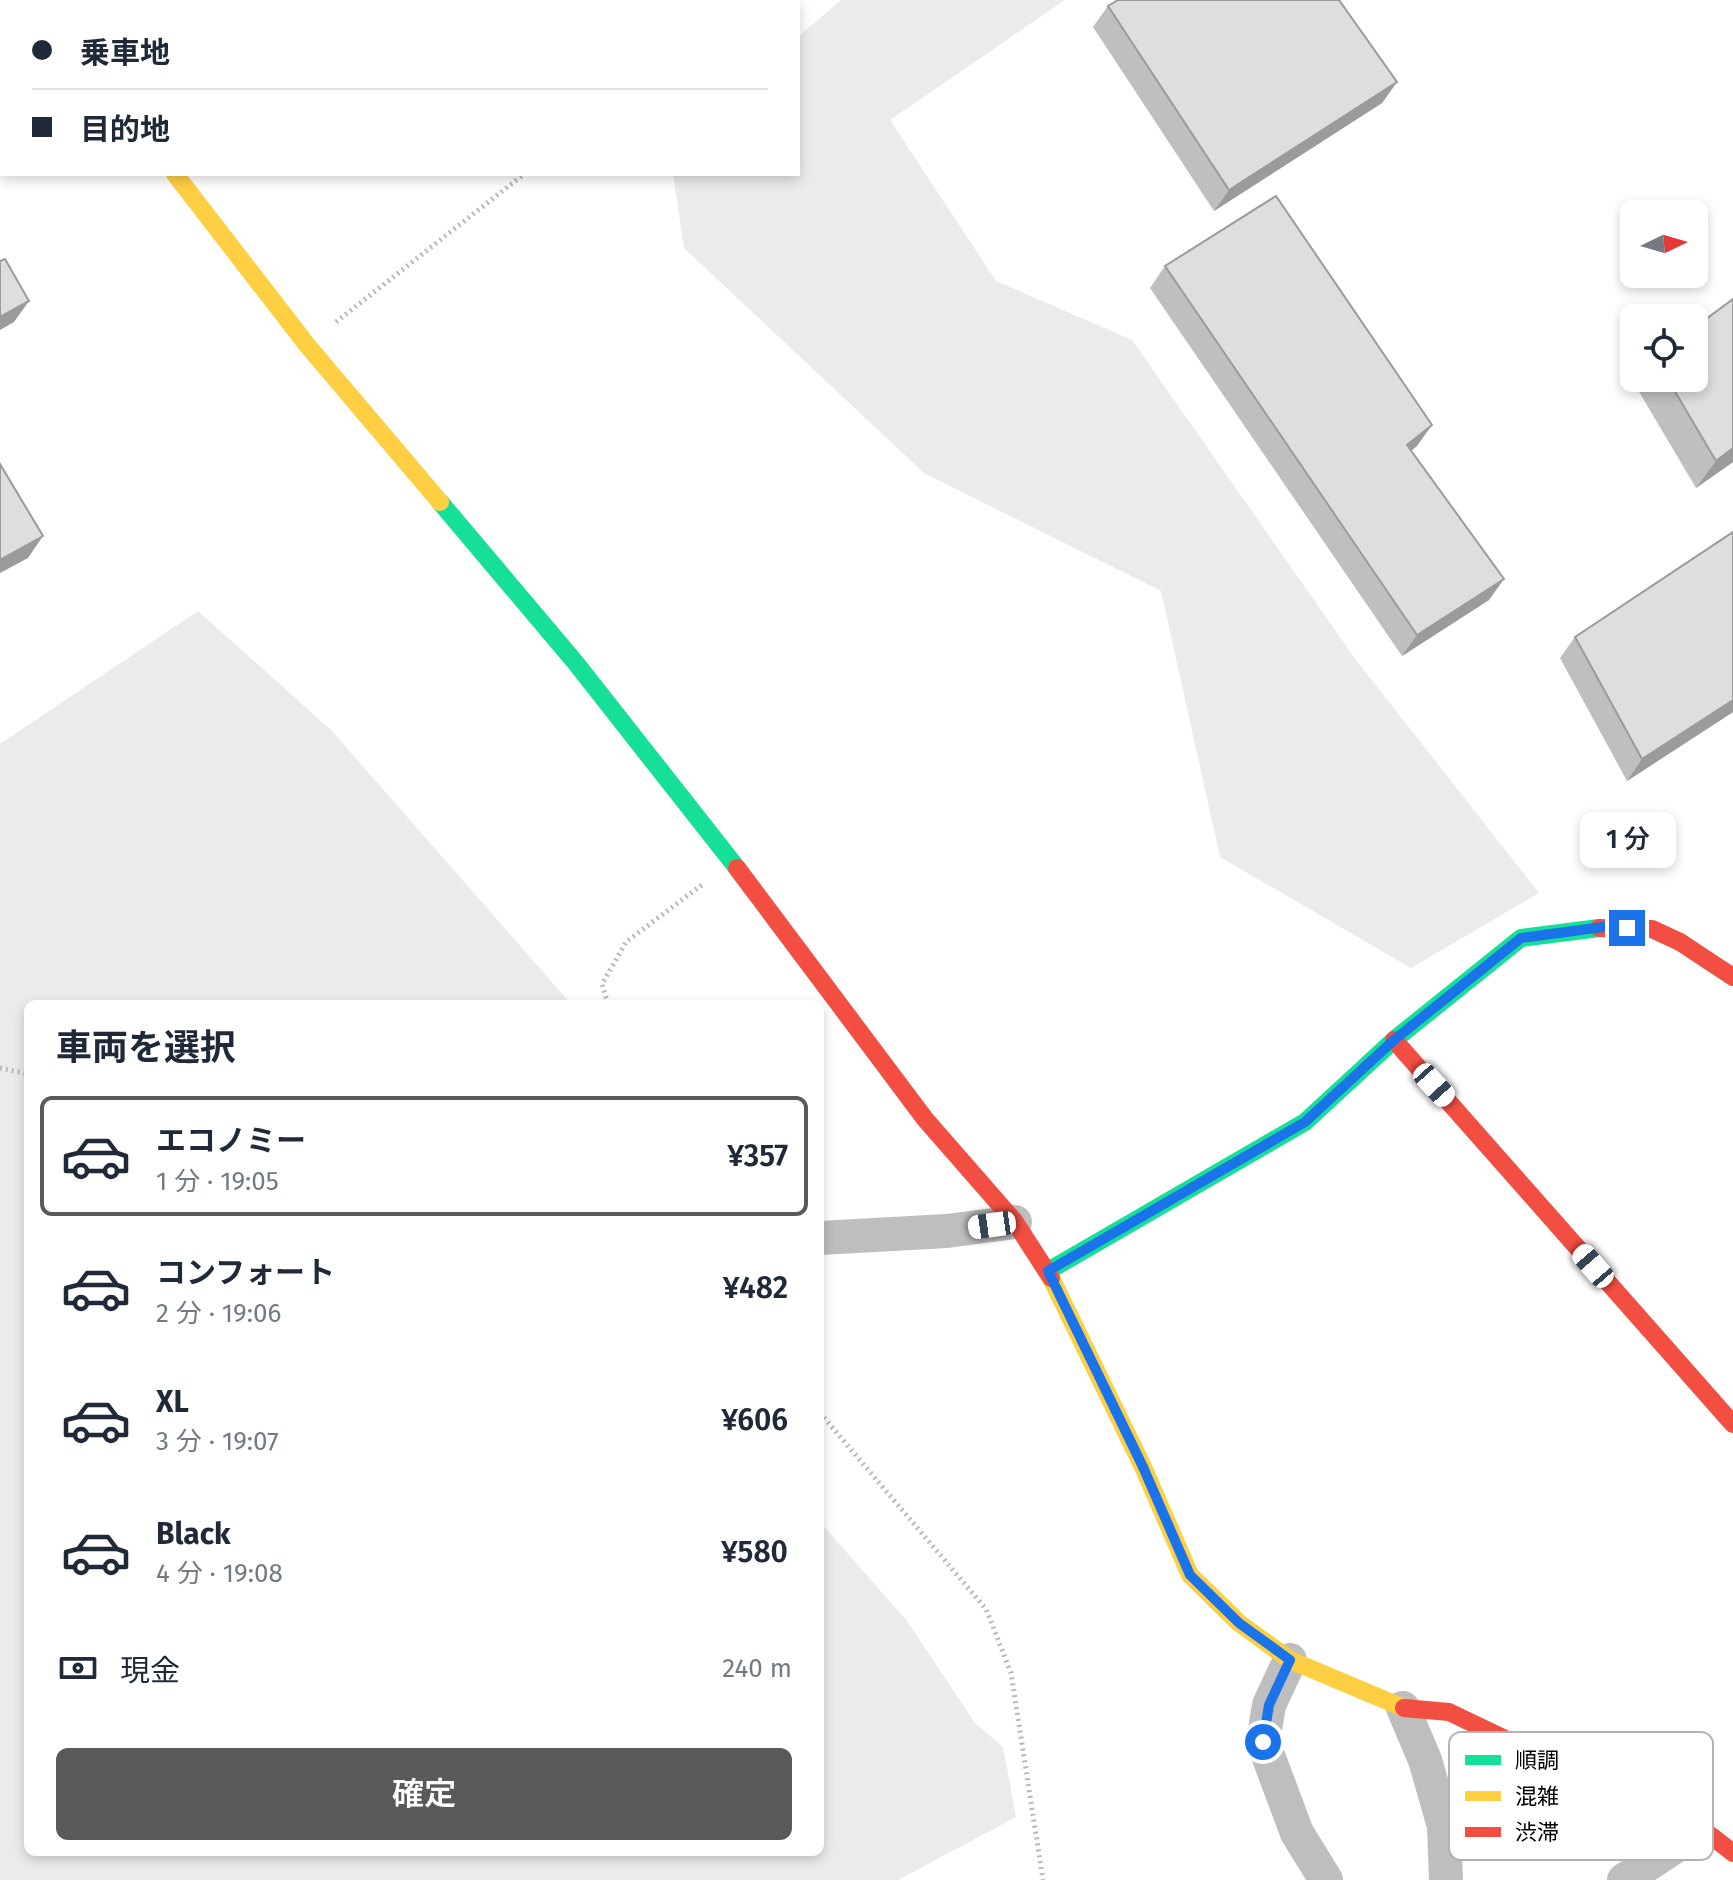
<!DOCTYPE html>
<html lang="ja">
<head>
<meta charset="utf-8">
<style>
	body { margin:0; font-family:"Fira Sans","Noto Sans JP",sans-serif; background:#f6f6f7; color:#1f2937; height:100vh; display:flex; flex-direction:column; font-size:30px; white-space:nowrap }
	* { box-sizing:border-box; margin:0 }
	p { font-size:26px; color:#747a83 }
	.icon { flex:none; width:44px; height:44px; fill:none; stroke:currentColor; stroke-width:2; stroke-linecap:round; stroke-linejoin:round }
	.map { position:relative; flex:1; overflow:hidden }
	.panel { position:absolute; left:24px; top:1000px; width:800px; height:856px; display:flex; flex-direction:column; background:#fff; border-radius:12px; box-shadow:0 4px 12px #0003 }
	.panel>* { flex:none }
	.top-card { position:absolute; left:0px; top:0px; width:800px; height:176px; box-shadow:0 4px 12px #0003; display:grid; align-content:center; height:176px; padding:0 32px; background:#fff }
	.needle { width:52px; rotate:85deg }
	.controls { position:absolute; left:1620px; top:200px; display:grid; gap:16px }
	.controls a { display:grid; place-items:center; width:88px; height:88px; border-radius:12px; background:#fff; box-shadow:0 4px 12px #0003; font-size:40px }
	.end { position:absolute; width:36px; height:36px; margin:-18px; border:10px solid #1a73e8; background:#fff; box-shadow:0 0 0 4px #fff }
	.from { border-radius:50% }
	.bubble { position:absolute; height:56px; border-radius:12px; background:#fff; box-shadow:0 4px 12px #0003; font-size:26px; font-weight:600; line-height:56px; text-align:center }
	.car { position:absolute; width:24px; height:48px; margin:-24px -12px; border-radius:10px; box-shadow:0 0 6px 2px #0007; background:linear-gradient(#fff 24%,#345 0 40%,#fff 0 76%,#345 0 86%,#fff 0) }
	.top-card b { display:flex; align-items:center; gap:28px; height:76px; font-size:30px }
	.top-card b+b { border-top:2px solid #e0e1e3 }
	.top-card i { width:20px; height:20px; background:#1f2937 }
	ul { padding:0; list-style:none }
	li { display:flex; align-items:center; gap:24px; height:120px; margin:0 16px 12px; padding:0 16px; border:4px solid transparent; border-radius:12px }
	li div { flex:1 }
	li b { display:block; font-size:30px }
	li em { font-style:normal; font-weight:600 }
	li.on { border-color:#595959 }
	li>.icon { width:72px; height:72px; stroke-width:1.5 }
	h2 { padding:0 32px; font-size:36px; line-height:96px }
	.pay { display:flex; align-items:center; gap:20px; height:88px; padding:0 32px; font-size:30px }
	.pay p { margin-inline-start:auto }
	.action { display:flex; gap:16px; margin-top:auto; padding:16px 32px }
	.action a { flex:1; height:92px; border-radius:12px; background:#595959; color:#fff; font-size:32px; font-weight:600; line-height:92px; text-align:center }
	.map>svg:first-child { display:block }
	.green { fill:#ebebeb }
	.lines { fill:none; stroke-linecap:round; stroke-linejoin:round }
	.path { stroke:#b9b9b9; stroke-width:5; stroke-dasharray:2 4; stroke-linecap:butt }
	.street { stroke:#bebebe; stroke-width:34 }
	.fast { stroke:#16e098; stroke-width:18 }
	.slow { stroke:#ffcf43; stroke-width:18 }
	.jam { stroke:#f24e42; stroke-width:18 }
	.wall { fill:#bfbfbf }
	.shaded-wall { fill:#9b9b9b }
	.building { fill:#dedede; stroke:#9b9b9b; stroke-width:2 }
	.route { stroke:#1a73e8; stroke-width:10 }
	.key { fill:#fff; stroke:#b2b2b2; stroke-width:2 }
	.key-label { font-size:22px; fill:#000 }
</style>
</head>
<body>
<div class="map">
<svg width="1733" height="1880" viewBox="0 0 1733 1880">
	<rect width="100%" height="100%" fill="#fff"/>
	<path class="green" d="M841,0h224l-175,120 106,161 136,59 224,320 183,233 -128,75 -191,-111 -59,-266 -237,-118 -240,-225 -11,-74h125v-137z
		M198,611l133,119 240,274h-543v848h792v-330l87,99 68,102 28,24 13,70 -118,63h-898v-1136z"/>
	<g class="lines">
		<path class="path" d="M235,2l1,-2
			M738,2l3,-2
			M336,322l188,-148
			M608,1004l-6,-20 24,-42 77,-58
			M0,1068l28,6
			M820,1413l166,196 25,64 32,207"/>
		<path class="street" d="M820,1238l127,-7 68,-9
			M1290,1660l-21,45 -6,37 34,91 29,47
			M1403,1708l22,52 19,66 2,54
			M1624,1880l49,-32 19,-27"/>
		<path class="fast" d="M33,0l1,2
			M440,502l135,160 162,206
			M1048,1271l257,-149 89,-82 127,-102 78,-10"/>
		<path class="slow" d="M175,174l132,171 133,157
			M1051,1278l92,189 47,108 49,48 51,37 114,48"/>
		<path class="jam" d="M737,868l188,251 90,103 36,56
			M1599,928l53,1 28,13 53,35
			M1394,1040l339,384
			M1404,1708l45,4 96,46 101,27 87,68"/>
	</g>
	<path class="wall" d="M1108,6l289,76 -15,21 -168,108 -121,-184z
		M1165,266l252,180 -6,5 78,149 -87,56 -252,-368z
		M1733,299v163l-37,26 -61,-103 5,-7h54z
		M1575,637l158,75 -106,69 -67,-123z"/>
	<path class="shaded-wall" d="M1397,82l-15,21 -168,108 15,-21z
		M29,301l-15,21 -14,8v-13z
		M1432,425l-15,21 -25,20 15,-21z
		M1733,448v14l-37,26 20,-27z
		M43,536l-15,22 -28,15v-13z
		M1504,579l-15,21 -87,56 15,-21z
		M1733,700v12l-106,69 15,-22z"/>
	<path class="building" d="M1118,0h221l58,82 -168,108 -121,-184z
		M1276,196l156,229 -25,20 97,134 -87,56 -252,-369z
		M5,259l24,42 -29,16v-56z
		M1733,299v149l-17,13 -49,-83h27v-50z
		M0,464l43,72 -43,24z
		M1733,532v168l-91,59 -67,-122z"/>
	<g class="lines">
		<path class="route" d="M1263,1742l6,-37 21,-45 -51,-37 -49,-48 -47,-108 -95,-196 257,-149 89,-82 127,-102 82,-11 24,1"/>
	</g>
	<rect x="1449" y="1732" width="264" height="128" rx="12" class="key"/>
	<rect x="1465" y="1755" width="36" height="10" fill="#16e098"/>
	<rect x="1465" y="1791" width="36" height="10" fill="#ffcf43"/>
	<rect x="1465" y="1827" width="36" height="10" fill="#f24e42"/>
	<g class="key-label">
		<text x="1515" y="1768">順調</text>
		<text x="1515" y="1804">混雑</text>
		<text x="1515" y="1840">渋滞</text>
	</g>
</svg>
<div class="controls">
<a><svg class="needle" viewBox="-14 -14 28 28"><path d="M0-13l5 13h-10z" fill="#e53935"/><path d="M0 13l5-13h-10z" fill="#747a83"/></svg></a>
<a><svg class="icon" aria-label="locate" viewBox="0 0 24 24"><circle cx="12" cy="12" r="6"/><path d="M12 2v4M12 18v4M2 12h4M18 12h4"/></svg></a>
</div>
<i class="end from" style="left:1263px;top:1742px"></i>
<i class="end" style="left:1627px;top:928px"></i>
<div class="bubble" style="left:1580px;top:812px;width:96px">1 分</div>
<i class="car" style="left:1434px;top:1085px;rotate:138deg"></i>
<i class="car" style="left:992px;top:1225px;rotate:262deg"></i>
<i class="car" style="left:1593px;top:1266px;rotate:319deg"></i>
<div class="top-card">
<b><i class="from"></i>乗車地</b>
<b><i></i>目的地</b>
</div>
<section class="panel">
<h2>車両を選択</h2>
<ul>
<li class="on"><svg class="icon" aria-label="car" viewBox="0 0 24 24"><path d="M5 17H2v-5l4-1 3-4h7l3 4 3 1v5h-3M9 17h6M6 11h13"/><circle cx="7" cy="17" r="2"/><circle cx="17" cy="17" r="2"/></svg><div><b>エコノミー</b><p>1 分 · 19:05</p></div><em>¥357</em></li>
<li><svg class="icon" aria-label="car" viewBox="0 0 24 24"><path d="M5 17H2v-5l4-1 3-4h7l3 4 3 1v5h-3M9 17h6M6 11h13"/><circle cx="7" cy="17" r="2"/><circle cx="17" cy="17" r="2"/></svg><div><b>コンフォート</b><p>2 分 · 19:06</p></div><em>¥482</em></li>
<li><svg class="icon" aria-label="car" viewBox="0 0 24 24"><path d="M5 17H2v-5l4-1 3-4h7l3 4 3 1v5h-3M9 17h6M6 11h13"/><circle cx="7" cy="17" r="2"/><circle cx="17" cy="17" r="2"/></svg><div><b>XL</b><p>3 分 · 19:07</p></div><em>¥606</em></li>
<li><svg class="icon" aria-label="car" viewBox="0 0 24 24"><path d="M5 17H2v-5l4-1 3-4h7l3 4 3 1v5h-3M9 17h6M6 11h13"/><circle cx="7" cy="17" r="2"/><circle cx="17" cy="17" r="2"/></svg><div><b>Black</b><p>4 分 · 19:08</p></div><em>¥580</em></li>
</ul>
<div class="pay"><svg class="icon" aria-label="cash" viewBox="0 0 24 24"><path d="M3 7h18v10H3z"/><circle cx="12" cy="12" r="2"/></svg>現金<p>240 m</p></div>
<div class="action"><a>確定</a></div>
</section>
</div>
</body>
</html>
